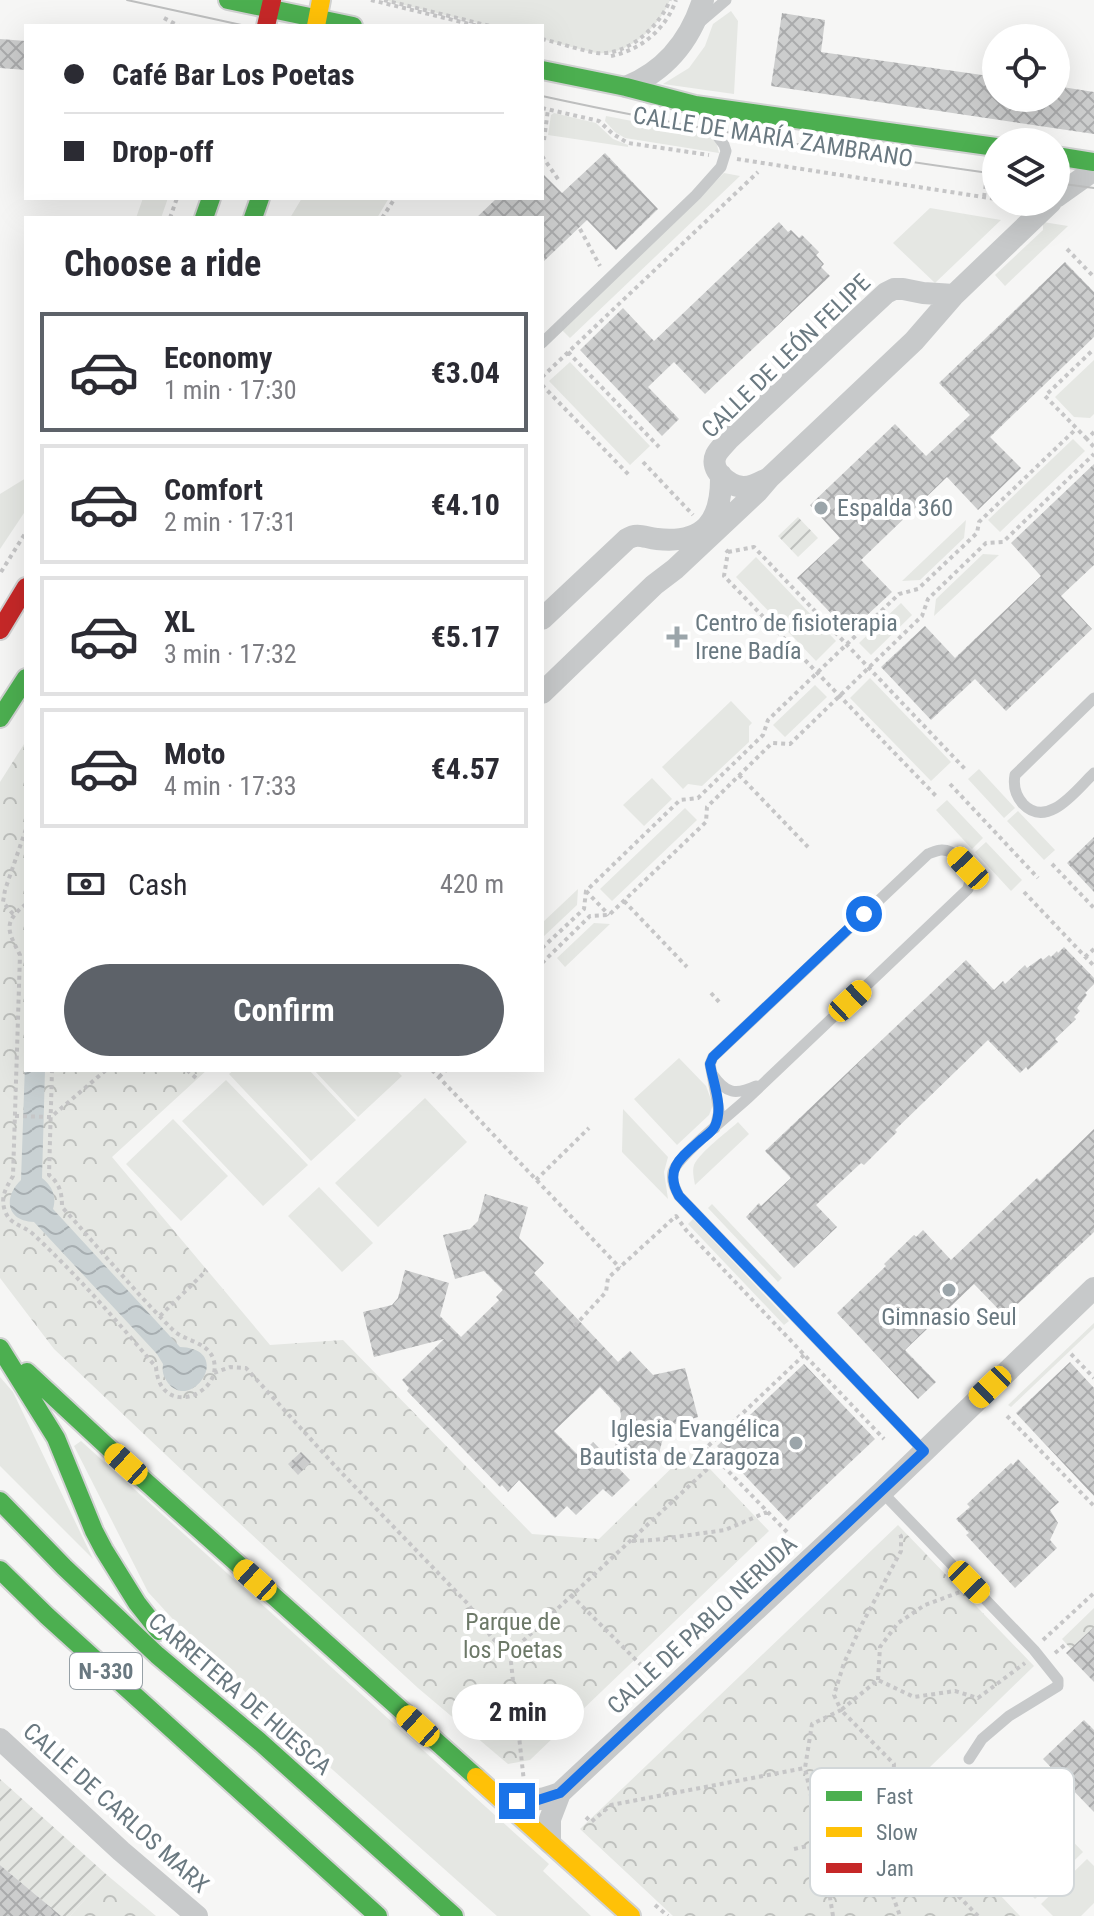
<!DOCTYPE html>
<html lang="en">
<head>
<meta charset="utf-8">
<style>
	body { margin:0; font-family:"Roboto Condensed",sans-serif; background:#f7f7f7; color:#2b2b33; height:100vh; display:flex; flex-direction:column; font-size:30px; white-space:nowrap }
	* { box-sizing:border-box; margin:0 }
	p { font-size:26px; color:#7c7c81 }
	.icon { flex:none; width:44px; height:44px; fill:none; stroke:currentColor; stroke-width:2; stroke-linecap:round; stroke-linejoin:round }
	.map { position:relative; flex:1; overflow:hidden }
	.side { position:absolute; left:24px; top:216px; width:520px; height:856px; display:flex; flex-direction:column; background:#fff; border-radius:0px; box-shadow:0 8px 32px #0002 }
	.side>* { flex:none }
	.banner { position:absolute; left:24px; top:24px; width:520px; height:176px; border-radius:0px; box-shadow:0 8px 32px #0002; display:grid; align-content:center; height:176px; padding:0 40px; background:#fff }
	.fabs { position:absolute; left:982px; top:24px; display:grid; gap:16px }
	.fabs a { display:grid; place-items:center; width:88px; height:88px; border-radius:50%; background:#fff; box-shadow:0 8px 32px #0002; font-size:40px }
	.end { position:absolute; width:36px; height:36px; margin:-18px; border:10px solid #1a73e8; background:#fff; box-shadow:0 0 0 4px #fff }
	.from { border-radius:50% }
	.bubble { position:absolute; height:56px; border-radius:28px; background:#fff; box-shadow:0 8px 32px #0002; font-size:26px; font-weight:700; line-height:56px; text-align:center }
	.car { position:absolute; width:24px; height:48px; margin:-24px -12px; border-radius:10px; box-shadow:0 0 6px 2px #0007; background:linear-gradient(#f5c518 24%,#345 0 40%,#f5c518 0 76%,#345 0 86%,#f5c518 0) }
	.banner b { display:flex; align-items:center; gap:28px; height:76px; font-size:30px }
	.banner b+b { border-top:2px solid #e1e1e2 }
	.banner i { width:20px; height:20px; background:#2b2b33 }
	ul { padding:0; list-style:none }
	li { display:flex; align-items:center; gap:24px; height:120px; margin:0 16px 12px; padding:0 24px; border:4px solid #e1e1e2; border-radius:0px }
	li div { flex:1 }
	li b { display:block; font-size:30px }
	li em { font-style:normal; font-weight:700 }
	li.current { border-color:#5d6269 }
	li>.icon { width:72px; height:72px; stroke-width:1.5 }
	h2 { padding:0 40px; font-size:36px; line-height:96px }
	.pay { display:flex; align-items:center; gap:20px; height:88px; padding:0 40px; font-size:30px }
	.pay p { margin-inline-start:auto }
	.primary-button { display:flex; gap:16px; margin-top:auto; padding:16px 40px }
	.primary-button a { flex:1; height:92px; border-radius:48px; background:#5d6269; color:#fff; font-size:32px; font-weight:700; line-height:92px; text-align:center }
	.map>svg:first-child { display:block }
	.grass { fill:#e5e7e3 }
	.park { fill:url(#park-crowns) }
	.garden { fill:url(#garden-furrows) }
	.water { fill:url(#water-waves) }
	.building { fill:url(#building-cross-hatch) }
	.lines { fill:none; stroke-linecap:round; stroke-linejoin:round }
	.fast-casing { stroke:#d1d2d2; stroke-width:22 }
	.slow-casing { stroke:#d1d2d2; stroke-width:22 }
	.jam-casing { stroke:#d1d2d2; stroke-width:22 }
	.path { stroke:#c6c6c7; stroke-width:4; stroke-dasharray:4 4; stroke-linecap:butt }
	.lane { stroke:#c7c9ca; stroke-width:11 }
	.street { stroke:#c7c9ca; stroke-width:22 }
	.fast { stroke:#4caf50; stroke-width:18 }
	.slow { stroke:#ffc107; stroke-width:18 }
	.jam { stroke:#c62828; stroke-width:18 }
	.tram { stroke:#bebfbf; stroke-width:2 }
	.route { stroke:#1a73e8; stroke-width:10 }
	.poi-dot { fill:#9ba5aa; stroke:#fff; stroke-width:3 }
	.labels { text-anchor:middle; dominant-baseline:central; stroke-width:8; stroke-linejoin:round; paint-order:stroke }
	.shield { fill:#fff; stroke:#97a1a7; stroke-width:2 }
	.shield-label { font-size:22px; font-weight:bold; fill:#6a7981 }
	.street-label { font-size:24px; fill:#6a7981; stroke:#fff }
	.poi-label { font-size:24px; fill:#6a7981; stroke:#fff; text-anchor:start }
	.park-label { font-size:24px; fill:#6d7968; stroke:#fff }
	.key { fill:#fff; stroke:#d2d7d9; stroke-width:2 }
	.key-label { font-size:22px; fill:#6a7981 }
</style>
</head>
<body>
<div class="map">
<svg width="1094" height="1916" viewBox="0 0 1094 1916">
	<defs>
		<pattern id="park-crowns" width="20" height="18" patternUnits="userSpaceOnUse" patternTransform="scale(2)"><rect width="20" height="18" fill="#e5e7e3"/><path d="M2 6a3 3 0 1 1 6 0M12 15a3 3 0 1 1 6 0" fill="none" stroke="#bec0bd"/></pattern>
		<pattern id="garden-furrows" width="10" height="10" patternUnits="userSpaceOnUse" patternTransform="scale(2)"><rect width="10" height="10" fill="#e5e7e3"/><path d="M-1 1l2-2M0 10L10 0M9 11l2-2" fill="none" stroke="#bec0bd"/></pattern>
		<pattern id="water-waves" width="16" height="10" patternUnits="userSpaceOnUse" patternTransform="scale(2)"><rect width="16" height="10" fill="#c9d1d3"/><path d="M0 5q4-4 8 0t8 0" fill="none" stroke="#a7aeb1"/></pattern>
		<pattern id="building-cross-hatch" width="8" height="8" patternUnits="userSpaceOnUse" patternTransform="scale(2)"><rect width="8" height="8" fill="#cccdcd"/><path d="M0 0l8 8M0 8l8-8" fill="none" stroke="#aaabac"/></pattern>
	</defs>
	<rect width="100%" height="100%" fill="#f6f6f5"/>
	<path class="grass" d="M384,0h286c-10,26 -42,56 -73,53 -18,-3 -37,-10 -55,-14v-13h-52z
		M731,11l7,10 -4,73 -71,-10 26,-16 16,-22 8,-22z
		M554,113l42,10 17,16 15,6v2l-80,-12 3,-20z
		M606,116l109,21 4,16 -94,-15 -10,-6 -10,-11z
		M724,173l16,3 -170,162 -9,-9z
		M143,198h25l-7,20h-25z
		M302,198h87l-12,20h-87z
		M930,208l71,12 -66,63 -42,-40z
		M1043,222l25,4 -63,60 -10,-11 48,-45z
		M1094,360v54l-4,4 -16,-1 -19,-20z
		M570,362l80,84 -20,19 -81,-84z
		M1073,439l12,12 -85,81 -12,-12z
		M26,478v32l-26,39v-55z
		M966,520l-2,18 -44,42 -18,1z
		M983,554l16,1 -65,61 2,-17z
		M756,557l80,84 -20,20 -80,-84z
		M901,603l11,12 -41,40 -12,-12z
		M870,678l81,84 -20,19 -81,-83z
		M815,685l12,12 -42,40 -12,-12z
		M731,701l21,22 -3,3v16l-47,44 -14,-2 -5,5 -21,-22z
		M979,769l36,39 -11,10 -36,-39z
		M652,778l20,21 -28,27 -21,-21z
		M947,800l36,38 -11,11 -36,-39z
		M685,808l12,12 -85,81 -12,-12z
		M1018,811l37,39 -11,10 -37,-39z
		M986,842l36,38 -11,11 -36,-39z
		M578,889l-1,16 -35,33v-15z
		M594,923l16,1 -45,43 -8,-9z
		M679,1058l27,28 7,19 -4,10 -32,30 -43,-46z
		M234,1070h75l47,50 -45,41 -82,-87z
		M314,1070h82l6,6 -44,41z
		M226,1080l82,85 -45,41 -81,-85z
		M425,1098l42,44 -89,85 -43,-44z
		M623,1109l45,48 -4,15 4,27 -46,-47z
		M173,1119l55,57 -47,45 -55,-57z
		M738,1122l11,12 -54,51c-1,-6 -3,-14 -1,-20 7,-14 32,-32 44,-43z
		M319,1187l54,56 -31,29 -54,-56z
		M712,1204l70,74 -4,4 -70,-74z
		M693,1219l96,102 -5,4 -96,-101z
		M1094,1323v5l-83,79 -3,-2z
		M0,1377l13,15 80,167 -93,-93z
		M81,1441l468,423 -6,7 48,45h-94l-282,-251 -67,-73 -74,-146z
		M1058,1826l25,26 -48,47 -25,-27z
		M1087,1859l7,7v37l-13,13h-28l-12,-12z"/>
	<path class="park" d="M26,741v329h181l-95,87 158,188 73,-5 189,194 67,5 92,-90 78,82 -239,229 -22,4 -90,-76 -233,-215 -131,-124 -54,-71v-496z
		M898,1525l136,141 -104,101v54l90,95h-347l-93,-87z
		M1094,1608v19l-23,22 -9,-10z
		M107,1875l49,41h-86z"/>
	<path class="garden" d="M798,517l20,21 -20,19 -20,-21z
		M0,1779l107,96 -37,41h-9l-61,-51z"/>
	<path class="water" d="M26,1035v35h19l-3,108c10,8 15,18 11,31l127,138c55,2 12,66 -12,36 -5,-7 -6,-11 -5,-19l-6,-10 -123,-132c-28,-1 -31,-25 -13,-42z"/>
	<path class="building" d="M782,13l43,7 -4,32 175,25v21h60v-12l38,6v42l-323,-48z
		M0,39l26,2v29l-26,-2z
		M605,153l53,56 -42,41 -29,-30 -45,43v-45h-66l21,-20h45v-25l20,20z
		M779,222l9,10 3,-2 8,8 3,-3 17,17 -3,3 8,9 -3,3 9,9 -125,118 -31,-32 -26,25 31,32 -17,17 -82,-86 43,-42 31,33z
		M1065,262l29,30v45l-104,100 31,31 -43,42 -31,-33 -86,83 31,32 -43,40 -52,-54 43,-40 -30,-33 85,-81 31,32 44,-41 -31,-32z
		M1094,464v101l-33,31 31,33 -86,82 -31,-32 -44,41 -50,-53 44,-41 30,32 86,-82 -30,-33z
		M1094,837v55l-27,-29z
		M1064,947l30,31v6l-9,9 2,2 -10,13 3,3 -6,6 2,2 -21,20 3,3 -30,28 -2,-3 -6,6 -32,-33 -93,90 2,2 -33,33 -3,-2 -45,42 21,22 -43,41 -48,-51 13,-14 2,3 30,-28 -26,-27 201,-191 28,30 9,-9 2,3 20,-19 2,3 14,-10 2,2 6,-5 2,2 6,-6 1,2z
		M1094,1129v103l-89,84 -31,-32 -69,66 31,32 -18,17 -81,-86 49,-47 -2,-2 30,-29 2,2 7,-7 28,30 86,-82 3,3z
		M485,1194l43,13 -9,31 25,25 -10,10 84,89 12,-11 23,24 32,-7 13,49 -32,10 -8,30 -43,-11 6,-30 -1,-8 -20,-21 -46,44 25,25 14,-14 37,38 -18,17 -9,-8 -27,26 -9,-9 -12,12 -36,-38 -11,12 -6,-7 -2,2 -93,-96 2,-3 -7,-8 42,-41 -70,18 -11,-45 29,-7 6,-7 7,-28 44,13 -9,33 21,21 38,-37 -3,-3 7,-7 -19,-19 -29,8 -12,-44 27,-6 8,-8z
		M1070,1362l24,26v108l-78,-83z
		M804,1364l71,75 -87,82 -71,-75z
		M301,1452l10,10 -13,13 -10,-11z
		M1018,1459l41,43 -9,8 8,13 -8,17 7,8 -42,40 -49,-53 3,-2 -13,-14 14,-12 -3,-3 44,-41 2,2z
		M1094,1627v55l-28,-29z
		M1084,1720l10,10v82l-51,-53z
		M0,1865l61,51h-61z"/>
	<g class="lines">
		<g class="fast-casing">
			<path id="fast" d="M228,0l125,26
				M542,70l84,17 69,18 301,42
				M1056,156l38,6
				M204,218l7,-20
				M253,218l7,-20
				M0,718l26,-40
				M0,1348l56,90 38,93 10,19 33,53 22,28
				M27,1372l99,92 350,313
				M0,1501l64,66 93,88 102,86 195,175
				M0,1570l47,46 331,300"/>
		</g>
		<g class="slow-casing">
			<path id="slow" d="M316,26l5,-26
				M476,1777l155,139"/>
		</g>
		<g class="jam-casing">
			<path id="jam" d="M266,26l6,-26
				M0,630l26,-43"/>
		</g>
		<path class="path" d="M371,0l107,26
			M384,0l106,26
			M164,18l15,8
			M542,39c18,4 37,11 55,14 31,3 63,-27 73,-53
			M611,56c30,-6 55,-27 65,-56
			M542,108l57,13 14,13 15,9 81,12
			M544,140l4,-31
			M542,156l18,26
			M737,159l259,40
			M984,197l4,-27
			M170,218l7,-20
			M382,218l13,-20
			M580,229l20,37
			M1067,249l27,28
			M568,352l91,95
			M542,377l216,-205
			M542,385l87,90
			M1094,432l-7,7 7,8
			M1087,439l-42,-43 49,-47
			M643,462l50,53
			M726,550l2,2 -4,24 213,221
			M728,552l26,-5 211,222
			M1,572l25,-40
			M739,775l69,72
			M950,784l88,94
			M1052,864l42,44
			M586,891l23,24
			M1024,892l70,74
			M624,901l63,66
			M26,904c-24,19 -18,27 -6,51l-7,221c-7,12 -13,21 -8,35 5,14 18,14 28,23 44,41 84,87 123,133 4,54 70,26 57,-9 -7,-17 -29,-17 -40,-28 -39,-39 -74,-82 -111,-123 0,-14 -2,-23 -13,-32l3,-105
			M13,914l-10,-12 2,-12 21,-61
			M542,948l42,-39 2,-18 94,-91 18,-2 65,-63 5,-15 131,-126 19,-5 59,-56 2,-11 97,-93
			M1085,957l9,-8
			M542,963l48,-47 19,-1 97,-93 1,-15 65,-64 18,1 132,-128 6,-17 58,-56 17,-1 91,-88
			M711,993l9,10
			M187,1070l10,9
			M432,1070l188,198
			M439,1077l7,-7
			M15,1116l36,1 55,-47
			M536,1180l53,-52
			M160,1316l47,-46
			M569,1332l37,-40 2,-14 68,-62 10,14 198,209
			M1071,1354l23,24
			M214,1373l16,-6 16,1 91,100 131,136 24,34 18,15 208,-194
			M1007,1416l87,90
			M787,1532l-81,-84 98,-93
			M632,1541l22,-1 71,-10 42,-18
			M571,1595l73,73
			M1043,1640l51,-47
			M510,1653l14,129
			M1055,1653l11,-9
			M878,1680l2,-33 18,-24 27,-18 35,-13
			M586,1817l5,5 20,-17 194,-37
			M890,1827l-27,7 26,51 11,31
			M794,1849l69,-15
			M655,1905l13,11
			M833,1916l-12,-74 -16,-74 7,-44 29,-14 -7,-15 10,-32 18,-39 39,-73v-15l-2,-3
			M978,1916l-87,-89 3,-63 -53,-54 37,-30 36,17 41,-6 23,7 47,-35"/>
		<path class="lane" d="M699,23l27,-23
			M542,343l154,-148 25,-28 5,-16 -2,-6 -24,-33
			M1094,698l-79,77c-2,11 0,20 8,29 25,26 54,-15 71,-31
			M713,1075c13,19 23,20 43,11
			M715,1128l4,-17 -9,-47 3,-7 215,-203c3,-1 10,-4 13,-4 12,-1 28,14 29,25 1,5 -1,9 -2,14l-220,209c-15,14 -70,57 -75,74 -2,9 2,16 6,24l245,255
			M882,1492l152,158 24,30v6l-49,30 -27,23 -13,20"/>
		<path class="street" d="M626,87c40,-16 64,-46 77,-87
			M1056,197l38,-27
			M767,479c-8,4 -16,9 -25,8 -14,-2 -33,-17 -26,-32 3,-6 9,-11 13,-16l157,-146 8,-4h9l20,4 31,2
			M542,619l85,-80c11,-7 18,-1 30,0 47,5 65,-17 64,-64
			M542,693l112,-108 21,-16 82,-77 12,-14 145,-137 40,-46 97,-93
			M0,1739l121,112 76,65
			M500,1795c21,9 39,6 60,-2
			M550,1843v-24l10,-26 322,-301 212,-204"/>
		<use href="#fast" class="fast"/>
		<use href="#slow" class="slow"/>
		<use href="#jam" class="jam"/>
		<path class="tram" d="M127,0l119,26
			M542,96c150,33 302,57 454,78
			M1056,183l38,5"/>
	</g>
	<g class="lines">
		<path class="route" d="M517,1801h18l25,-8 364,-342 -245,-255c-16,-28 4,-40 23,-57 5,-4 11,-8 13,-13 9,-19 -2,-43 -5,-62l3,-7 151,-143"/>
	</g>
	<g class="poi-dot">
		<circle cx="821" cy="508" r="8"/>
		<path d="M673 625h8v8h8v8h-8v8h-8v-8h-8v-8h8z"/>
		<circle cx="949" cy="1290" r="8"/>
		<circle cx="796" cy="1443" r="8"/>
	</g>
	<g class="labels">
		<rect class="shield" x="70" y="1653" width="72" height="36" rx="6"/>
		<g class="shield-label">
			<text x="106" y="1671">N-330</text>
		</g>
		<g class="street-label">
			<text transform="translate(773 137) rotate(9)">CALLE DE MARÍA ZAMBRANO</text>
			<text transform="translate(786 356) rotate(-44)">CALLE DE LEÓN FELIPE</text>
			<text transform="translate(702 1625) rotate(-43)">CALLE DE PABLO NERUDA</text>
			<text transform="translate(240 1694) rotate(41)">CARRETERA DE HUESCA</text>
			<text transform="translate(116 1808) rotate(42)">CALLE DE CARLOS MARX</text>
		</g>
		<g class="poi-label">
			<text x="837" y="508">Espalda 360</text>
			<text x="695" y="623">Centro de fisioterapia<tspan x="695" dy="28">Irene Badía</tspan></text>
			<text x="949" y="1317" text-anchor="middle">Gimnasio Seul</text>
			<text x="780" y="1429" text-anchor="end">Iglesia Evangélica<tspan x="780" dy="28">Bautista de Zaragoza</tspan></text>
		</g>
		<g class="park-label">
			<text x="513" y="1622">Parque de<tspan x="513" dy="28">los Poetas</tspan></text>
		</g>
	</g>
	<rect x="810" y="1768" width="264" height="128" rx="12" class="key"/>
	<rect x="826" y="1791" width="36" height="10" fill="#4caf50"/>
	<rect x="826" y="1827" width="36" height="10" fill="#ffc107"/>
	<rect x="826" y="1863" width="36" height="10" fill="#c62828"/>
	<g class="key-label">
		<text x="876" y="1804">Fast</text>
		<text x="876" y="1840">Slow</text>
		<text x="876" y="1876">Jam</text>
	</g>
</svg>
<div class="fabs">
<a><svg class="icon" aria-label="locate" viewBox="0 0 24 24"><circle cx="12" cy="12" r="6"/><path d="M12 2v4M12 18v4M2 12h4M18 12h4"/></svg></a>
<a><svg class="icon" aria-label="layers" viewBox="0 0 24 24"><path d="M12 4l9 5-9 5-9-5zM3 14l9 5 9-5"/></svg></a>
</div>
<i class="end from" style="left:864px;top:914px"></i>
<i class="end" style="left:517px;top:1801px"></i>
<div class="bubble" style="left:452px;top:1684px;width:132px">2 min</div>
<i class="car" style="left:968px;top:868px;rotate:317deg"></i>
<i class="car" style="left:850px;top:1001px;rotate:47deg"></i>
<i class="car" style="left:990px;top:1387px;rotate:226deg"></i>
<i class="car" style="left:126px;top:1464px;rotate:312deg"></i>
<i class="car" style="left:255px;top:1580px;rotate:312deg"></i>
<i class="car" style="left:969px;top:1582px;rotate:136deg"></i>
<i class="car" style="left:418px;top:1726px;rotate:312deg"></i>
<div class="banner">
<b><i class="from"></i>Café Bar Los Poetas</b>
<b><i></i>Drop-off</b>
</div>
<section class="side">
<h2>Choose a ride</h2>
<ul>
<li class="current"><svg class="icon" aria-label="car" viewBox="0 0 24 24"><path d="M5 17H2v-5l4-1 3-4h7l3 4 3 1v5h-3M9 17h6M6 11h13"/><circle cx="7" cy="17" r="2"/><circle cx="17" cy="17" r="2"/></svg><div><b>Economy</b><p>1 min · 17:30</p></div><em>€3.04</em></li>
<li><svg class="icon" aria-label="car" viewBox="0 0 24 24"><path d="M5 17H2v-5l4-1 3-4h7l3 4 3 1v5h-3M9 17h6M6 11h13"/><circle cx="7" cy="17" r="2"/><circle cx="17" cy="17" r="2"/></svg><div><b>Comfort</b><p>2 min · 17:31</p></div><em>€4.10</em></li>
<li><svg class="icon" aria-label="car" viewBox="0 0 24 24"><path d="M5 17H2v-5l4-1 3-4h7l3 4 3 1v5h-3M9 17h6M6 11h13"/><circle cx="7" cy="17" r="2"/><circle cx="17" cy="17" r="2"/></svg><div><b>XL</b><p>3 min · 17:32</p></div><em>€5.17</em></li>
<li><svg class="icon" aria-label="car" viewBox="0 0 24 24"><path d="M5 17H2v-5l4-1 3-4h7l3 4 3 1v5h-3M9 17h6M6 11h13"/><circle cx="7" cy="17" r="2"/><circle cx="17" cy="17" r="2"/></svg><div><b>Moto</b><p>4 min · 17:33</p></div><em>€4.57</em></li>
</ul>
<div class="pay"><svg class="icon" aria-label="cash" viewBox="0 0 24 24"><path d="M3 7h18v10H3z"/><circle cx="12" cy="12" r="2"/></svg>Cash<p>420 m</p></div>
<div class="primary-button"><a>Confirm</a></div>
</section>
</div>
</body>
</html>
